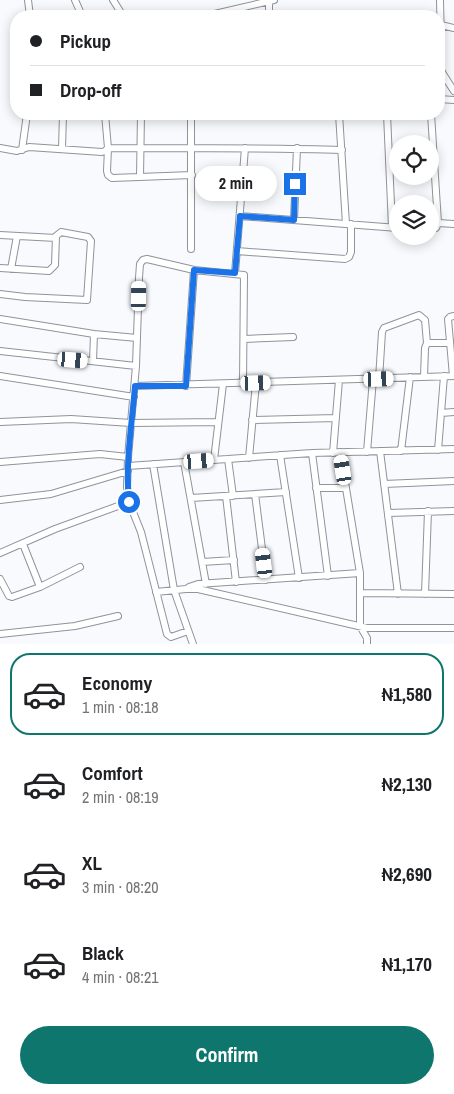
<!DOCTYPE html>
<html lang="en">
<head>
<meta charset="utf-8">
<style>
	body { margin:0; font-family:"Archivo Narrow",sans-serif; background:#f2f2f2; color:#202124; height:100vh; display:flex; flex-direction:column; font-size:19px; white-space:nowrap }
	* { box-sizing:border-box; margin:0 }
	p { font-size:16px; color:#757577 }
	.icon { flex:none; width:28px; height:28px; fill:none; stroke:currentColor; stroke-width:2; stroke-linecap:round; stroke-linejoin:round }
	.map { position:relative; height:644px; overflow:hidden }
	.drawer { display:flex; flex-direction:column; background:#fff; flex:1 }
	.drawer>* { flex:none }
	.banner { position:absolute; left:10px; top:10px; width:435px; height:110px; border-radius:20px; box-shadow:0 2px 12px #0003; display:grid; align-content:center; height:110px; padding:0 20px; background:#fff }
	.tools { position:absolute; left:389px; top:135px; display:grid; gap:10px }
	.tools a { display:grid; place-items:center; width:50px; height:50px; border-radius:50%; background:#fff; box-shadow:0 2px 12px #0003; font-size:25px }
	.end { position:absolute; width:22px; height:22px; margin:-11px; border:6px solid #1a73e8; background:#fff; box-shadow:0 0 0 2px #fff }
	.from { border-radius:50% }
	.bubble { position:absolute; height:35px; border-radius:18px; background:#fff; box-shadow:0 2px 12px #0003; font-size:16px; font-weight:800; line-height:35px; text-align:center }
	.car { position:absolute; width:15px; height:30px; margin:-15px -8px; border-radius:6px; box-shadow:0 0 4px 1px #0007; background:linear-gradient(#fff 24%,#345 0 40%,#fff 0 76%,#345 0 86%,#fff 0) }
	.banner b { display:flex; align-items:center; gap:18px; height:48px; font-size:19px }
	.banner b+b { border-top:1px solid #e0e0e0 }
	.banner i { width:12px; height:12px; background:#202124 }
	ul { padding:9px 0 0; list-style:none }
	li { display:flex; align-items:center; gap:15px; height:82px; margin:0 10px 8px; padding:0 10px; border:2px solid transparent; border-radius:20px }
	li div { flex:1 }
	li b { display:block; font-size:19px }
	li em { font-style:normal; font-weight:800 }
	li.current { border-color:#0f766e }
	li>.icon { width:45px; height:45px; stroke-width:1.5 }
	.cta { display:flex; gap:10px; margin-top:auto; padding:10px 20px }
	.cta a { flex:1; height:58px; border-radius:30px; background:#0f766e; color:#fff; font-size:20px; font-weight:800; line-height:58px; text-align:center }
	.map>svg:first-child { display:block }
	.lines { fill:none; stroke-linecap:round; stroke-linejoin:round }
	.street-casing { stroke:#8e939d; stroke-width:8 }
	.street { stroke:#fff; stroke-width:6 }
	.route { stroke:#1a73e8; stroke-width:6 }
</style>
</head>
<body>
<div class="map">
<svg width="454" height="644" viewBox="0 0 454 644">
	<rect width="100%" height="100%" fill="#f8fafe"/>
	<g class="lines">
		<g class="street-casing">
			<path id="street" d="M28,0l2,16
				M75,0l7,16
				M113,0l10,16
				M266,1l3,1v14
				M206,16l68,-16
				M441,25l13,3
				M439,65l4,9 11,17
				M439,67l2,-24 -1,-43
				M439,99l15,1
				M105,114l3,34 -1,23 1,4 4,3 80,-3
				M191,114v135
				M339,114l7,110
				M387,114l5,113
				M0,148l17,3 12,-4 73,5 3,-1 3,-3c78,1 156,-1 234,2
				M62,149l1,-35
				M22,150l5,-36
				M140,177l1,-63
				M240,216l158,12
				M294,220l3,-72
				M438,223l16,1
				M430,230l6,-2 2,-5 -7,-109
				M0,235l56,3
				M237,251l108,8 4,-2 2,-5v-28
				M0,268l49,3 6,-6 1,-29 5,-4 27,5 3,4 -4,59 -62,-3 -25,-3
				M11,269l6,-33
				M235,273l10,-125
				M0,319l94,15 43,4
				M244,339l49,-2
				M427,343h23
				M0,351l136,15
				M93,361l1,-27
				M0,376l134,21
				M453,376l-5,-57 2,-2 4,-1
				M379,379l3,-47 2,-4 35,-13 6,5 2,23 -2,5 -1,29
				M135,386l319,-10
				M186,386l8,-116
				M441,413l13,-1
				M252,420l84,-2
				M0,422l71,-3 60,4 87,-1
				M438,450l6,-74
				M380,451l18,143
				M401,451l9,-74
				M340,452l20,121v53l7,12v6
				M367,452l6,-73
				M312,453l16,123
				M333,453l6,-73
				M280,455l19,123
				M249,458l7,-75
				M228,459l5,37
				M214,460l9,-76
				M0,462l100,-8 28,3
				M184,462l22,122
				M153,464l21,126 19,54
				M128,466l184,-13 142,-4
				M384,484l70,-3
				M316,488h30
				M255,494l11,86
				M226,496l10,86
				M191,498l95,-6
				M0,500l51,-6 77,-23
				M388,513l66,-2
				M23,544l17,43
				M0,553l55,-24 74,-27
				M202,562l32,-2
				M0,579l9,17 3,1 28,-10 40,-20
				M189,587l9,-3 162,-11
				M156,592l30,-3h12l169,39h87
				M360,593l94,1
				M425,594l3,-83
				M188,631l-17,6 -4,-3 -26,-102 -12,-30 -2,-15 1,-30 8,-91 3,-88 1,-14 3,-4 4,-1 47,11 50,5 -1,109
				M0,634l75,-8 43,-10"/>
		</g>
		<use href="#street" class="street"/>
	</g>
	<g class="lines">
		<path class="route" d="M129,502c-4,-39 3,-77 6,-116h51l8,-116 41,3 5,-57 54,4 1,-36"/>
	</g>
</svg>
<div class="tools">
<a><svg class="icon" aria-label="locate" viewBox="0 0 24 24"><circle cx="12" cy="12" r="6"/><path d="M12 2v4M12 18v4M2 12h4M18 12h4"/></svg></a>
<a><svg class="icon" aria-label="layers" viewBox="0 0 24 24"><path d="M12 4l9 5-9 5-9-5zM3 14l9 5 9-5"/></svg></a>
</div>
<i class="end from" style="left:129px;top:502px"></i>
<i class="end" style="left:295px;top:184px"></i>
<div class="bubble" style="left:195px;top:166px;width:82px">2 min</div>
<i class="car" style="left:139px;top:296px;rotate:1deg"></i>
<i class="car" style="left:73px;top:360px;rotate:95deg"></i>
<i class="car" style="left:379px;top:379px;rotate:88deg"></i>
<i class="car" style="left:256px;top:383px;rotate:88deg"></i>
<i class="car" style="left:199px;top:461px;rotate:86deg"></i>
<i class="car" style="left:343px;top:470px;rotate:351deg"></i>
<i class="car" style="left:264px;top:563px;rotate:353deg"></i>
<div class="banner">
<b><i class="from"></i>Pickup</b>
<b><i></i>Drop-off</b>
</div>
</div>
<section class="drawer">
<ul>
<li class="current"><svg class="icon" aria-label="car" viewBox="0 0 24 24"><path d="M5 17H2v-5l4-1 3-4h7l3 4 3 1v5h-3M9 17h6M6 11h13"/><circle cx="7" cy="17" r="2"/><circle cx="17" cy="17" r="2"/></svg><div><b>Economy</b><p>1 min · 08:18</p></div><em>₦1,580</em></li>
<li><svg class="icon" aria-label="car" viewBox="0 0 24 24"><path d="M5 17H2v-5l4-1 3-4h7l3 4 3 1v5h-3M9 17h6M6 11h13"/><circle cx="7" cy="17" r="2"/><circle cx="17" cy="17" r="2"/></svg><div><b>Comfort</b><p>2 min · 08:19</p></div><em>₦2,130</em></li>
<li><svg class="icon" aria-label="car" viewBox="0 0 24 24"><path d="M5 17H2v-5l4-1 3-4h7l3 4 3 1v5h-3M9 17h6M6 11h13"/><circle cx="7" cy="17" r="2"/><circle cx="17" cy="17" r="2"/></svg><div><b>XL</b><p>3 min · 08:20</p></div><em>₦2,690</em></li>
<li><svg class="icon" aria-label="car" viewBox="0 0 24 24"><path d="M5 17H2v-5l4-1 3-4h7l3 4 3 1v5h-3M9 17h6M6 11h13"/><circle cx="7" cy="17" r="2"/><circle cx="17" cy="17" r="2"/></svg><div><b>Black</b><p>4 min · 08:21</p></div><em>₦1,170</em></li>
</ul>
<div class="cta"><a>Confirm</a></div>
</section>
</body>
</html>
